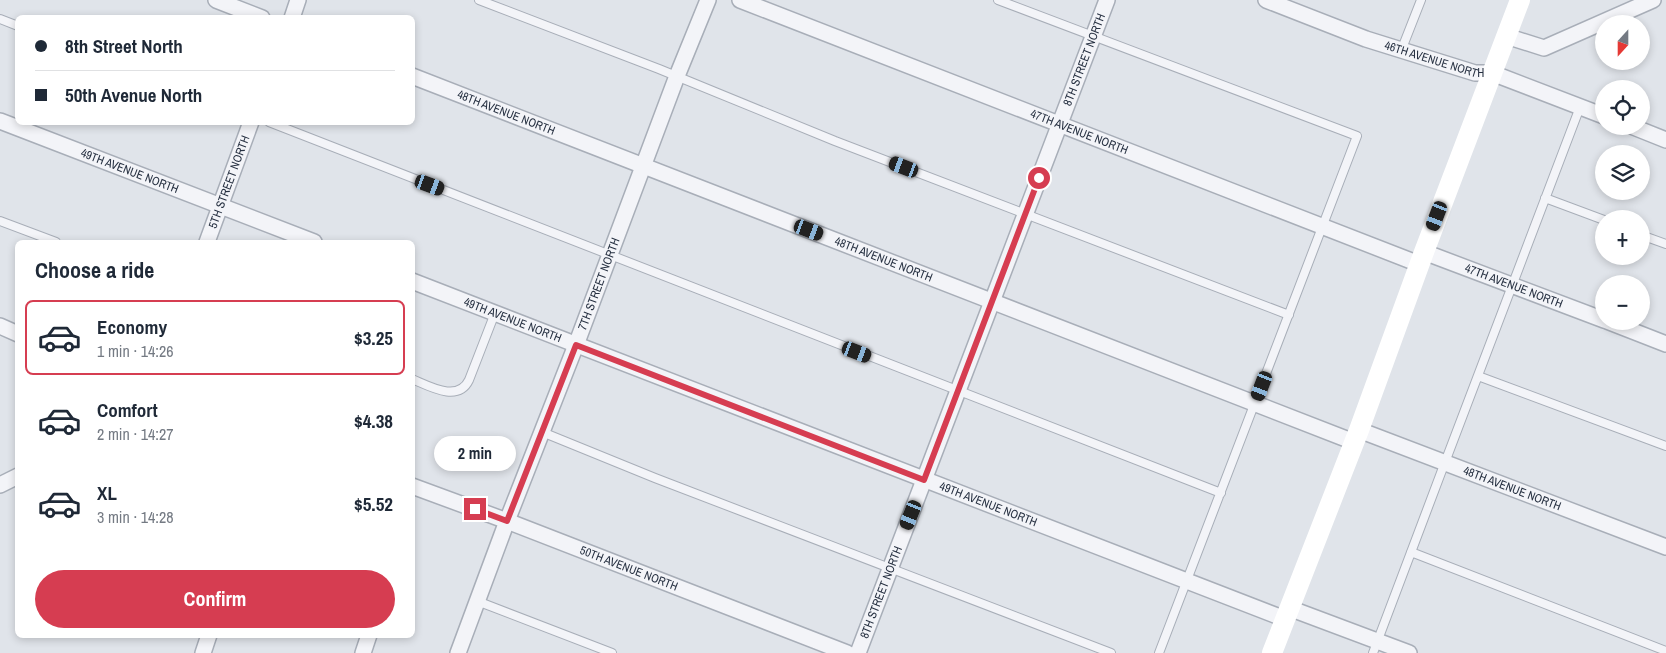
<!DOCTYPE html>
<html lang="en">
<head>
<meta charset="utf-8">
<style>
	body { margin:0; font-family:"Archivo Narrow",sans-serif; background:#f2f2f3; color:#1f2937; height:100vh; display:flex; flex-direction:column; font-size:19px; white-space:nowrap }
	* { box-sizing:border-box; margin:0 }
	p { font-size:16px; color:#747a83 }
	.icon { flex:none; width:28px; height:28px; fill:none; stroke:currentColor; stroke-width:2; stroke-linecap:round; stroke-linejoin:round }
	.map { position:relative; flex:1; overflow:hidden }
	.side { position:absolute; left:15px; top:240px; width:400px; height:398px; display:flex; flex-direction:column; background:#fff; border-radius:8px; box-shadow:0 2px 8px #0003 }
	.side>* { flex:none }
	.top-card { position:absolute; left:15px; top:15px; width:400px; height:110px; border-radius:8px; box-shadow:0 2px 8px #0003; display:grid; align-content:center; height:110px; padding:0 20px; background:#fff }
	.needle { width:32px; rotate:201deg }
	.controls { position:absolute; left:1595px; top:15px; display:grid; gap:10px }
	.controls a { display:grid; place-items:center; width:55px; height:55px; border-radius:50%; background:#fff; box-shadow:0 2px 8px #0003; font-size:25px }
	.end { position:absolute; width:22px; height:22px; margin:-11px; border:6px solid #d63d51; background:#fff; box-shadow:0 0 0 2px #fff }
	.from { border-radius:50% }
	.bubble { position:absolute; height:35px; border-radius:18px; background:#fff; box-shadow:0 2px 8px #0003; font-size:16px; font-weight:700; line-height:35px; text-align:center }
	.car { position:absolute; width:15px; height:30px; margin:-15px -8px; border-radius:6px; box-shadow:0 0 4px 1px #0007; background:linear-gradient(#222 24%,#8ab4d8 0 40%,#222 0 76%,#8ab4d8 0 86%,#222 0) }
	.top-card b { display:flex; align-items:center; gap:18px; height:48px; font-size:19px }
	.top-card b+b { border-top:1px solid #e0e1e3 }
	.top-card i { width:12px; height:12px; background:#1f2937 }
	ul { padding:0; list-style:none }
	li { display:flex; align-items:center; gap:15px; height:75px; margin:0 10px 8px; padding:0 10px; border:2px solid transparent; border-radius:8px }
	li div { flex:1 }
	li b { display:block; font-size:19px }
	li em { font-style:normal; font-weight:700 }
	li.selected { border-color:#d63d51 }
	li>.icon { width:45px; height:45px; stroke-width:1.5 }
	h2 { padding:0 20px; font-size:22px; line-height:60px }
	.primary-button { display:flex; gap:10px; margin-top:auto; padding:10px 20px }
	.primary-button a { flex:1; height:58px; border-radius:30px; background:#d63d51; color:#fff; font-size:20px; font-weight:700; line-height:58px; text-align:center }
	.map>svg:first-child { display:block }
	.lines { fill:none; stroke-linecap:round; stroke-linejoin:round }
	.lane-casing { stroke:#a8aeb8; stroke-width:10 }
	.street-casing { stroke:#a8aeb8; stroke-width:18 }
	.lane { stroke:#f3f4f8; stroke-width:8 }
	.street { stroke:#f3f4f8; stroke-width:15 }
	.secondary { stroke:#fff; stroke-width:20 }
	.route { stroke:#d63d51; stroke-width:6 }
	.labels { text-anchor:middle; dominant-baseline:central; stroke-width:4.5; stroke-linejoin:round; paint-order:stroke }
	.street-label { font-size:12px; fill:#273142; stroke:#f0f3f7 }
</style>
</head>
<body>
<div class="map">
<svg width="1666" height="653" viewBox="0 0 1666 653">
	<rect width="100%" height="100%" fill="#e0e4ea"/>
	<g class="lines">
		<g class="lane-casing">
			<path id="lane" d="M479,0l180,69 176,72 454,174
				M998,0l359,136 -198,517
				M0,19l18,7
				M1401,51l20,-51
				M269,122l952,371
				M1545,198l59,22
				M0,221l56,21
				M1641,235l25,9
				M1478,376l188,70
				M412,379c17,7 46,24 57,1l26,-67
				M542,432l113,46 456,175
				M1411,552l255,99
				M477,601l135,52
				M1373,653c69,-182 137,-365 207,-546"/>
		</g>
		<g class="street-casing">
			<g id="street">
				<path d="M216,0l46,18"/>
				<path id="s1" d="M740,0l679,264"/>
				<path id="s2" d="M1266,0l100,39 109,34h17l112,43"/>
				<path d="M292,18l6,-18"/>
				<path d="M1506,36l38,12 109,-48"/>
				<path id="s3" d="M412,76l942,366"/>
				<path id="s4" d="M0,121l314,121"/>
				<path d="M1631,126l35,14"/>
				<path id="s5" d="M207,242l44,-120"/>
				<path id="s6" d="M1424,252l180,68"/>
				<path id="s7" d="M412,281l873,338"/>
				<path d="M1607,321l59,23"/>
				<path d="M0,326l18,8"/>
				<path id="s8" d="M1359,430l307,117"/>
				<path d="M0,485l18,-9"/>
				<path id="s9" d="M412,486l95,35 340,132"/>
				<path d="M1289,608l120,45"/>
				<path d="M203,653l6,-18"/>
				<path d="M363,653l6,-18"/>
				<path id="s10" d="M458,653l49,-132 69,-176 101,-269 31,-76"/>
				<path id="s11" d="M858,653l249,-653"/>
			</g>
		</g>
		<use href="#lane" class="lane"/>
		<use href="#street" class="street"/>
		<path class="secondary" d="M1272,653l87,-223 65,-178 96,-252"/>
	</g>
	<g class="lines">
		<path class="route" d="M475,509l32,12 69,-176 348,135 115,-302"/>
	</g>
	<g class="labels">
		<g class="street-label">
			<text stroke="none"><textPath href="#s2" startOffset="179">46TH AVENUE NORTH</textPath></text>
			<text stroke="none"><textPath href="#s11" startOffset="635">8TH STREET NORTH</textPath></text>
			<text stroke="none"><textPath href="#s3" startOffset="101">48TH AVENUE NORTH</textPath></text>
			<text stroke="none"><textPath href="#s1" startOffset="364">47TH AVENUE NORTH</textPath></text>
			<text stroke="none"><textPath href="#s4" startOffset="139">49TH AVENUE NORTH</textPath></text>
			<text stroke="none"><textPath href="#s5" startOffset="64">5TH STREET NORTH</textPath></text>
			<text stroke="none"><textPath href="#s3" startOffset="506">48TH AVENUE NORTH</textPath></text>
			<text stroke="none"><textPath href="#s10" startOffset="395">7TH STREET NORTH</textPath></text>
			<text stroke="none"><textPath href="#s6" startOffset="96">47TH AVENUE NORTH</textPath></text>
			<text stroke="none"><textPath href="#s7" startOffset="108">49TH AVENUE NORTH</textPath></text>
			<text stroke="none"><textPath href="#s8" startOffset="164">48TH AVENUE NORTH</textPath></text>
			<text stroke="none"><textPath href="#s7" startOffset="618">49TH AVENUE NORTH</textPath></text>
			<text stroke="none"><textPath href="#s9" startOffset="232">50TH AVENUE NORTH</textPath></text>
			<text stroke="none"><textPath href="#s11" startOffset="65">8TH STREET NORTH</textPath></text>
		</g>
	</g>
</svg>
<div class="controls">
<a><svg class="needle" viewBox="-14 -14 28 28"><path d="M0-13l5 13h-10z" fill="#e53935"/><path d="M0 13l5-13h-10z" fill="#747a83"/></svg></a>
<a><svg class="icon" aria-label="locate" viewBox="0 0 24 24"><circle cx="12" cy="12" r="6"/><path d="M12 2v4M12 18v4M2 12h4M18 12h4"/></svg></a>
<a><svg class="icon" aria-label="layers" viewBox="0 0 24 24"><path d="M12 4l9 5-9 5-9-5zM3 14l9 5 9-5"/></svg></a>
<a>+</a>
<a>−</a>
</div>
<i class="end from" style="left:1039px;top:178px"></i>
<i class="end" style="left:475px;top:509px"></i>
<div class="bubble" style="left:434px;top:436px;width:82px">2 min</div>
<i class="car" style="left:904px;top:167px;rotate:291deg"></i>
<i class="car" style="left:430px;top:185px;rotate:110deg"></i>
<i class="car" style="left:1437px;top:216px;rotate:201deg"></i>
<i class="car" style="left:809px;top:230px;rotate:111deg"></i>
<i class="car" style="left:857px;top:352px;rotate:111deg"></i>
<i class="car" style="left:1262px;top:386px;rotate:201deg"></i>
<i class="car" style="left:911px;top:515px;rotate:202deg"></i>
<div class="top-card">
<b><i class="from"></i>8th Street North</b>
<b><i></i>50th Avenue North</b>
</div>
<section class="side">
<h2>Choose a ride</h2>
<ul>
<li class="selected"><svg class="icon" aria-label="car" viewBox="0 0 24 24"><path d="M5 17H2v-5l4-1 3-4h7l3 4 3 1v5h-3M9 17h6M6 11h13"/><circle cx="7" cy="17" r="2"/><circle cx="17" cy="17" r="2"/></svg><div><b>Economy</b><p>1 min · 14:26</p></div><em>$3.25</em></li>
<li><svg class="icon" aria-label="car" viewBox="0 0 24 24"><path d="M5 17H2v-5l4-1 3-4h7l3 4 3 1v5h-3M9 17h6M6 11h13"/><circle cx="7" cy="17" r="2"/><circle cx="17" cy="17" r="2"/></svg><div><b>Comfort</b><p>2 min · 14:27</p></div><em>$4.38</em></li>
<li><svg class="icon" aria-label="car" viewBox="0 0 24 24"><path d="M5 17H2v-5l4-1 3-4h7l3 4 3 1v5h-3M9 17h6M6 11h13"/><circle cx="7" cy="17" r="2"/><circle cx="17" cy="17" r="2"/></svg><div><b>XL</b><p>3 min · 14:28</p></div><em>$5.52</em></li>
</ul>
<div class="primary-button"><a>Confirm</a></div>
</section>
</div>
</body>
</html>
